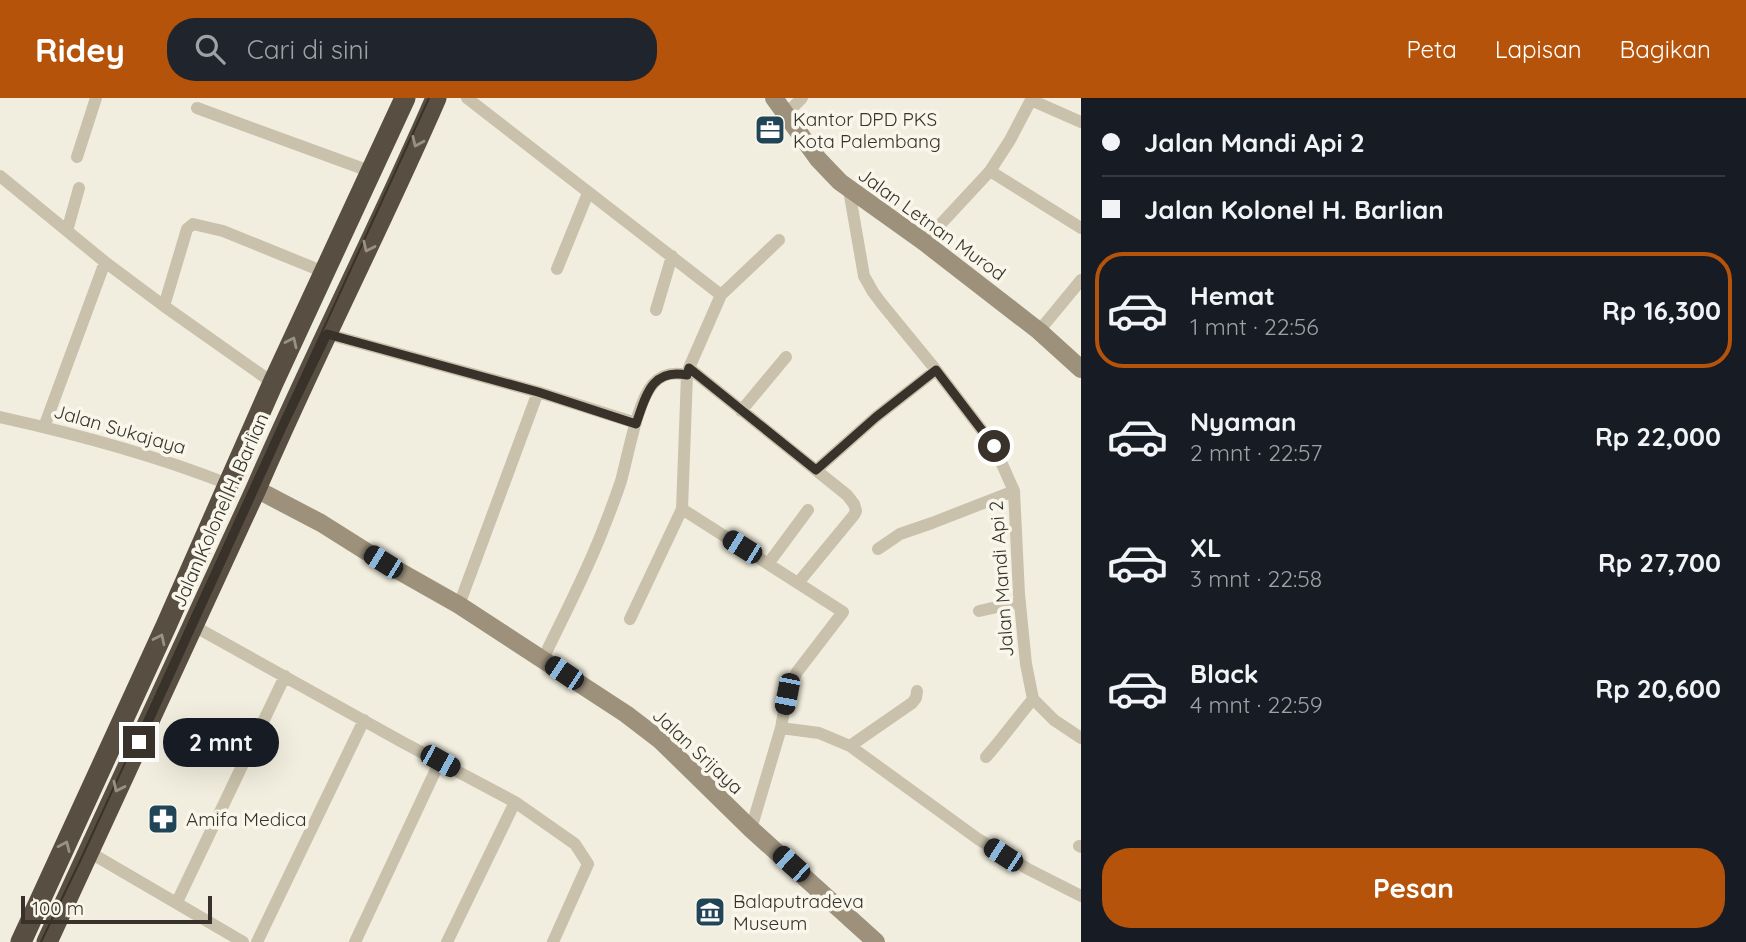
<!DOCTYPE html>
<html lang="id">
<head>
<meta charset="utf-8">
<style>
	body { margin:0; font-family:Quicksand,sans-serif; background:#20242c; color:#f1f3f6; height:100vh; display:flex; flex-direction:column; font-size:26px; white-space:nowrap }
	* { box-sizing:border-box; margin:0 }
	p { font-size:23px; color:#9ea1a6 }
	.icon { flex:none; width:38px; height:38px; fill:none; stroke:currentColor; stroke-width:2; stroke-linecap:round; stroke-linejoin:round }
	.map { position:relative; flex:1; overflow:hidden }
	.drawer { display:flex; flex-direction:column; background:#171b24; width:665px }
	.drawer>* { flex:none }
	.banner { display:grid; align-content:center; height:154px; padding:0 21px; background:#171b24 }
	.scale { position:absolute; left:21px; bottom:18px; width:191px; box-sizing:border-box; padding-left:7px; border:4px solid #38322a; border-top:0; font-size:19px; line-height:24px; white-space:nowrap; color:#38322a; -webkit-text-stroke:5px #f9f7eb; paint-order:stroke }
	.end { position:absolute; width:32px; height:32px; margin:-16px; border:9px solid #38322a; background:#fff; box-shadow:0 0 0 4px #fff }
	.from { border-radius:50% }
	.bubble { position:absolute; height:49px; border-radius:24px; background:#171b24; box-shadow:0 7px 28px #0002; font-size:23px; font-weight:800; line-height:49px; text-align:center }
	.car { position:absolute; width:21px; height:42px; margin:-21px -10px; border-radius:9px; box-shadow:0 0 5px 2px #0007; background:linear-gradient(#222 24%,#8ab4d8 0 40%,#222 0 76%,#8ab4d8 0 86%,#222 0) }
	.banner b { display:flex; align-items:center; gap:24px; height:66px; font-size:26px }
	.banner b+b { border-top:2px solid #363941 }
	.banner i { width:18px; height:18px; background:#f1f3f6 }
	ul { padding:0; list-style:none }
	li { display:flex; align-items:center; gap:21px; height:116px; margin:0 14px 10px; padding:0 7px; border:4px solid transparent; border-radius:28px }
	li div { flex:1 }
	li b { display:block; font-size:26px }
	li em { font-style:normal; font-weight:800 }
	li.current { border-color:#b45309 }
	li>.icon { width:63px; height:63px; stroke-width:1.5 }
	.button { display:flex; gap:14px; margin-top:auto; padding:14px 21px }
	.button a { flex:1; height:80px; border-radius:28px; background:#b45309; color:#fff; font-size:28px; font-weight:800; line-height:80px; text-align:center }
	header { display:flex; align-items:center; gap:42px; box-sizing:border-box; height:98px; padding:0 35px; background:#b45309; color:#fff }
	header strong { font-size:33px }
	nav { display:flex; gap:38px; margin-inline-start:auto; font-size:24px }
	.search { width:490px; height:63px; background:#20242c; display:flex; align-items:center; gap:18px; box-sizing:border-box; padding:0 24px; border-radius:28px; color:#9ea1a6; font-size:26px }
	main { display:flex; flex:1; min-height:0 }
	.map>svg:first-child { display:block }
	.lines { fill:none; stroke-linecap:round; stroke-linejoin:round }
	.street { stroke:#c9c1ab; stroke-width:12 }
	.secondary { stroke:#9d917c; stroke-width:18 }
	.highway { stroke:#584e41; stroke-width:21 }
	.tram { stroke:#38322a; stroke-width:2 }
	.oneway { stroke:#989285 }
	.route { stroke:#38322a; stroke-width:9 }
	.labels { text-anchor:middle; dominant-baseline:central; stroke-width:7; stroke-linejoin:round; paint-order:stroke }
	.poi-label { font-size:19px; fill:#38322a; stroke:#f9f7eb; text-anchor:start }
	.street-label { font-size:19px; fill:#38322a; stroke:#f9f7eb }
</style>
</head>
<body>
<header>
<strong>Ridey</strong>
<div class="search"><svg class="icon" aria-label="search" viewBox="0 0 24 24"><circle cx="10" cy="10" r="6"/><path d="M15 15l6 6"/></svg>Cari di sini</div>
<nav><a>Peta</a><a>Lapisan</a><a>Bagikan</a></nav>
</header>
<main>
<div class="map">
<svg width="1081" height="844" viewBox="0 0 1081 844">
	<rect width="100%" height="100%" fill="#f2eedf"/>
	<g class="lines">
		<path class="street" d="M467,0l254,197
			M1031,2l50,22
			M197,10l175,64
			M786,16l16,-16
			M77,59l19,-59
			M990,73l91,57
			M0,78l105,86 59,44 109,77
			M849,92l15,86 9,16 9,12 54,66 58,76 20,45 5,103 7,70 7,35 21,21 27,18
			M67,133l12,-43
			M924,144l66,-71 20,-31 22,-42
			M557,171l31,-76
			M164,208l23,-77 6,-5 30,7 101,41
			M656,212l16,-54
			M1039,233l42,-51
			M327,236l211,58 98,31
			M689,270l158,127 7,9 2,7 -2,4 -56,68
			M741,313l45,-54
			M0,319c77,17 155,38 228,67
			M44,329l61,-165
			M816,372l60,-53 60,-47
			M682,411l161,103 -46,60 -10,22 -6,34
			M878,451l22,-15 32,-11 82,-32
			M768,466l40,-54
			M459,507l79,-213
			M979,513l41,-9
			M630,521l52,-110 5,-134 2,-7 32,-73 58,-55
			M192,527l212,118 111,59 60,42 13,20 -35,78
			M543,561c21,-44 44,-87 61,-132 6,-15 12,-31 17,-46 7,-25 16,-79 32,-97 10,-11 21,-12 34,-9
			M850,648l128,93 50,30 53,27
			M986,659c17,-19 31,-39 47,-58
			M751,731l30,-101 38,5 31,13 62,-43 4,-5 1,-7
			M1079,748l2,1
			M89,754l154,90
			M177,804l108,-226
			M257,844l107,-222
			M355,844l85,-181
			M447,844l68,-140"/>
		<path class="secondary" d="M774,0l44,61 22,23 84,60 115,89 42,38
			M256,391l65,34 62,39 76,43 167,109 34,26 91,89 125,113"/>
		<path class="highway" d="M21,844l145,-316 107,-243 132,-285
			M47,844l209,-453c57,-132 123,-260 180,-391"/>
		<path class="tram" d="M41,844l40,-83 348,-761"/>
	</g>
	<defs><path id="oneway-chevron" d="M-2-3.5L2.5 0L-2 3.5" fill="none" stroke-width="1.6" stroke-linecap="round" stroke-linejoin="round" transform="scale(1.75)"/></defs>
	<g class="oneway">
		<use href="#oneway-chevron" transform="translate(417 44) rotate(114)"/>
		<use href="#oneway-chevron" transform="translate(368 149) rotate(115)"/>
		<use href="#oneway-chevron" transform="translate(292 244) rotate(-65)"/>
		<use href="#oneway-chevron" transform="translate(160 541) rotate(-64)"/>
		<use href="#oneway-chevron" transform="translate(118 689) rotate(115)"/>
		<use href="#oneway-chevron" transform="translate(65 748) rotate(-66)"/>
	</g>
	<g class="lines">
		<path class="route" d="M139,644l145,-319 43,-89 211,58 98,32c10,-28 15,-56 51,-49l2,-7 127,102 60,-53 60,-47 58,76"/>
	</g>
	<defs>
		<g id="office-square" transform="scale(1.575)"><rect x="-9" y="-9" width="18" height="18" rx="4" fill="#214557" stroke="#f9f7eb"/><path d="M-6-3h4V-5.5h4V-3h4V5H-6ZM-1-4.5V-3h2v-1.5ZM-6 0V1H6V0Z" fill="#fff"/></g>
		<g id="pharmacy-square" transform="scale(1.575)"><rect x="-9" y="-9" width="18" height="18" rx="4" fill="#214557" stroke="#f9f7eb"/><path d="M-2-6h4v4h4v4h-4v4h-4v-4h-4v-4h4Z" fill="#fff"/></g>
		<g id="museum-square" transform="scale(1.575)"><rect x="-9" y="-9" width="18" height="18" rx="4" fill="#214557" stroke="#f9f7eb"/><path d="M0-6L6-3V-2H-6V-3ZM-5-1h2V3h-2ZM-1-1h2V3h-2ZM3-1h2V3H3ZM-6 4H6V6H-6Z" fill="#fff"/></g>
	</defs>
	<g fill-rule="evenodd">
		<use href="#office-square" x="770" y="32"/>
		<use href="#pharmacy-square" x="163" y="721"/>
		<use href="#museum-square" x="710" y="814"/>
	</g>
	<g class="labels">
		<g class="poi-label">
			<text x="793" y="21">Kantor DPD PKS<tspan x="793" dy="22">Kota Palembang</tspan></text>
			<text x="186" y="721">Amifa Medica</text>
			<text x="733" y="803">Balaputradeva<tspan x="733" dy="22">Museum</tspan></text>
		</g>
		<g class="street-label">
			<text transform="translate(932 126) rotate(36)">Jalan Letnan Murod</text>
			<text transform="translate(120 331) rotate(16)">Jalan Sukajaya</text>
			<text transform="translate(220 412) rotate(-66)">Jalan Kolonel H. Barlian</text>
			<text transform="translate(1001 481) rotate(-94)">Jalan Mandi Api 2</text>
			<text transform="translate(698 653) rotate(43)">Jalan Srijaya</text>
		</g>
	</g>
</svg>
<div class="scale">100 m</div>
<i class="end from" style="left:994px;top:348px"></i>
<i class="end" style="left:139px;top:644px"></i>
<div class="bubble" style="left:163px;top:620px;width:116px">2 mnt</div>
<i class="car" style="left:742px;top:449px;rotate:302deg"></i>
<i class="car" style="left:383px;top:464px;rotate:302deg"></i>
<i class="car" style="left:564px;top:575px;rotate:304deg"></i>
<i class="car" style="left:787px;top:596px;rotate:191deg"></i>
<i class="car" style="left:440px;top:663px;rotate:119deg"></i>
<i class="car" style="left:1003px;top:757px;rotate:303deg"></i>
<i class="car" style="left:791px;top:766px;rotate:312deg"></i>
</div>
<section class="drawer">
<div class="banner">
<b><i class="from"></i>Jalan Mandi Api 2</b>
<b><i></i>Jalan Kolonel H. Barlian</b>
</div>
<ul>
<li class="current"><svg class="icon" aria-label="car" viewBox="0 0 24 24"><path d="M5 17H2v-5l4-1 3-4h7l3 4 3 1v5h-3M9 17h6M6 11h13"/><circle cx="7" cy="17" r="2"/><circle cx="17" cy="17" r="2"/></svg><div><b>Hemat</b><p>1 mnt · 22:56</p></div><em>Rp 16,300</em></li>
<li><svg class="icon" aria-label="car" viewBox="0 0 24 24"><path d="M5 17H2v-5l4-1 3-4h7l3 4 3 1v5h-3M9 17h6M6 11h13"/><circle cx="7" cy="17" r="2"/><circle cx="17" cy="17" r="2"/></svg><div><b>Nyaman</b><p>2 mnt · 22:57</p></div><em>Rp 22,000</em></li>
<li><svg class="icon" aria-label="car" viewBox="0 0 24 24"><path d="M5 17H2v-5l4-1 3-4h7l3 4 3 1v5h-3M9 17h6M6 11h13"/><circle cx="7" cy="17" r="2"/><circle cx="17" cy="17" r="2"/></svg><div><b>XL</b><p>3 mnt · 22:58</p></div><em>Rp 27,700</em></li>
<li><svg class="icon" aria-label="car" viewBox="0 0 24 24"><path d="M5 17H2v-5l4-1 3-4h7l3 4 3 1v5h-3M9 17h6M6 11h13"/><circle cx="7" cy="17" r="2"/><circle cx="17" cy="17" r="2"/></svg><div><b>Black</b><p>4 mnt · 22:59</p></div><em>Rp 20,600</em></li>
</ul>
<div class="button"><a>Pesan</a></div>
</section>
</main>
</body>
</html>
